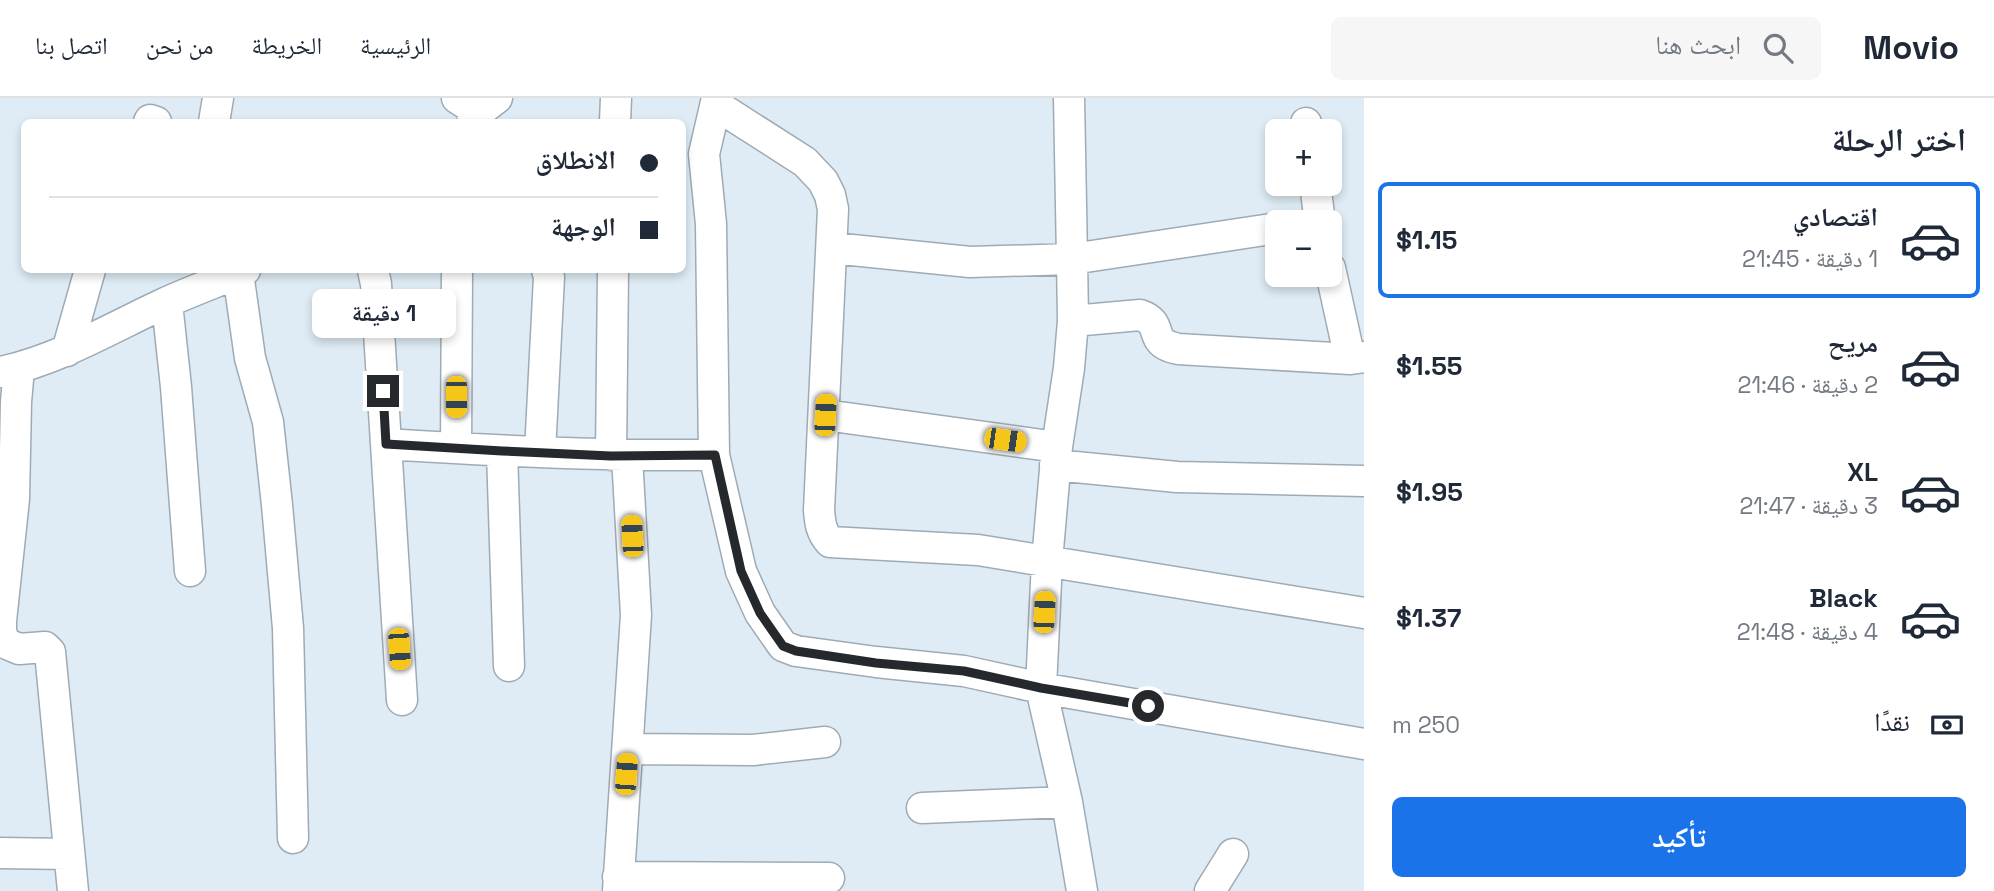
<!DOCTYPE html>
<html lang="ar">
<head>
<meta charset="utf-8">
<style>
	body { margin:0; font-family:"Space Grotesk","Noto Naskh Arabic",sans-serif; background:#f6f6f7; color:#1f2937; direction:rtl; height:100vh; display:flex; flex-direction:column; font-size:26px; white-space:nowrap }
	* { box-sizing:border-box; margin:0 }
	p { font-size:23px; color:#747a83 }
	.icon { flex:none; width:38px; height:38px; fill:none; stroke:currentColor; stroke-width:2; stroke-linecap:round; stroke-linejoin:round }
	.map { position:relative; flex:1; overflow:hidden; direction:ltr }
	.details { display:flex; flex-direction:column; background:#fff; width:630px }
	.details>* { flex:none }
	.top-card { position:absolute; left:21px; top:21px; width:665px; height:154px; border-radius:10px; box-shadow:0 4px 10px #0003; direction:rtl; display:grid; align-content:center; height:154px; padding:0 28px; background:#fff }
	.buttons { position:absolute; left:1265px; top:21px; display:grid; gap:14px }
	.buttons a { display:grid; place-items:center; width:77px; height:77px; border-radius:10px; background:#fff; box-shadow:0 4px 10px #0003; font-size:35px }
	.end { position:absolute; width:32px; height:32px; margin:-16px; border:9px solid #25292d; background:#fff; box-shadow:0 0 0 4px #fff }
	.from { border-radius:50% }
	.bubble { position:absolute; height:49px; border-radius:10px; background:#fff; box-shadow:0 4px 10px #0003; font-size:23px; font-weight:800; line-height:49px; text-align:center; direction:rtl }
	.car { position:absolute; width:21px; height:42px; margin:-21px -10px; border-radius:9px; box-shadow:0 0 5px 2px #0007; background:linear-gradient(#f5c518 24%,#345 0 40%,#f5c518 0 76%,#345 0 86%,#f5c518 0) }
	.top-card b { display:flex; align-items:center; gap:24px; height:66px; font-size:26px }
	.top-card b+b { border-top:2px solid #e0e1e3 }
	.top-card i { width:18px; height:18px; background:#1f2937 }
	ul { padding:0; list-style:none }
	li { display:flex; align-items:center; gap:21px; height:116px; margin:0 14px 10px; padding:0 14px; border:4px solid transparent; border-radius:10px }
	li div { flex:1 }
	li b { display:block; font-size:26px }
	li em { font-style:normal; font-weight:800 }
	li.selected { border-color:#1a73e8 }
	li>.icon { width:63px; height:63px; stroke-width:1.5 }
	h2 { padding:0 28px; font-size:32px; line-height:84px }
	.pay { display:flex; align-items:center; gap:18px; height:77px; padding:0 28px; font-size:26px }
	.pay p { margin-inline-start:auto }
	.primary-button { display:flex; gap:14px; margin-top:auto; padding:14px 28px }
	.primary-button a { flex:1; height:80px; border-radius:10px; background:#1a73e8; color:#fff; font-size:28px; font-weight:800; line-height:80px; text-align:center }
	header { display:flex; align-items:center; gap:42px; box-sizing:border-box; height:98px; padding:0 35px; background:#fff; border-bottom:2px solid #e0e1e3 }
	header strong { font-size:33px }
	nav { display:flex; gap:38px; margin-inline-start:auto; font-size:24px }
	.search { width:490px; height:63px; background:#f6f6f7; display:flex; align-items:center; gap:18px; box-sizing:border-box; padding:0 24px; border-radius:10px; color:#747a83; font-size:26px }
	main { display:flex; flex:1; min-height:0 }
	.map>svg:first-child { display:block }
	.lines { fill:none; stroke-linecap:round; stroke-linejoin:round }
	.minor-casing { stroke:#9fabb4; stroke-width:33 }
	.minor { stroke:#fff; stroke-width:30 }
	.route { stroke:#25292d; stroke-width:9 }
</style>
</head>
<body>
<header>
<strong>Movio</strong>
<div class="search"><svg class="icon" aria-label="search" viewBox="0 0 24 24"><circle cx="10" cy="10" r="6"/><path d="M15 15l6 6"/></svg>ابحث هنا</div>
<nav><a>الرئيسية</a><a>الخريطة</a><a>من نحن</a><a>اتصل بنا</a></nav>
</header>
<main>
<section class="details">
<h2>اختر الرحلة</h2>
<ul>
<li class="selected"><svg class="icon" aria-label="car" viewBox="0 0 24 24"><path d="M5 17H2v-5l4-1 3-4h7l3 4 3 1v5h-3M9 17h6M6 11h13"/><circle cx="7" cy="17" r="2"/><circle cx="17" cy="17" r="2"/></svg><div><b>اقتصادي</b><p>1 دقيقة · 21:45</p></div><em>$1.15</em></li>
<li><svg class="icon" aria-label="car" viewBox="0 0 24 24"><path d="M5 17H2v-5l4-1 3-4h7l3 4 3 1v5h-3M9 17h6M6 11h13"/><circle cx="7" cy="17" r="2"/><circle cx="17" cy="17" r="2"/></svg><div><b>مريح</b><p>2 دقيقة · 21:46</p></div><em>$1.55</em></li>
<li><svg class="icon" aria-label="car" viewBox="0 0 24 24"><path d="M5 17H2v-5l4-1 3-4h7l3 4 3 1v5h-3M9 17h6M6 11h13"/><circle cx="7" cy="17" r="2"/><circle cx="17" cy="17" r="2"/></svg><div><b>XL</b><p>3 دقيقة · 21:47</p></div><em>$1.95</em></li>
<li><svg class="icon" aria-label="car" viewBox="0 0 24 24"><path d="M5 17H2v-5l4-1 3-4h7l3 4 3 1v5h-3M9 17h6M6 11h13"/><circle cx="7" cy="17" r="2"/><circle cx="17" cy="17" r="2"/></svg><div><b>Black</b><p>4 دقيقة · 21:48</p></div><em>$1.37</em></li>
</ul>
<div class="pay"><svg class="icon" aria-label="cash" viewBox="0 0 24 24"><path d="M3 7h18v10H3z"/><circle cx="12" cy="12" r="2"/></svg>نقدًا<p>250 m</p></div>
<div class="primary-button"><a>تأكيد</a></div>
</section>
<div class="map">
<svg width="1364" height="793" viewBox="0 0 1364 793">
	<rect width="100%" height="100%" fill="#dfecf5"/>
	<g class="lines">
		<g class="minor-casing">
			<path id="minor" d="M457,0l22,14
				M717,0l-13,56 7,70 3,231 27,116 19,42 23,33 13,5 80,11 88,9 77,17 323,56
				M716,7l89,57 18,19 7,14 3,14 -14,301c1,13 2,22 11,32l148,8 386,63
				M149,24l1,-2 6,2
				M214,24l4,-24
				M472,24l7,-10 18,-14
				M615,24l1,-24
				M1306,25l1,8
				M1315,86l5,38
				M832,150l138,14 102,-3 -3,-161
				M1330,170l20,91
				M373,172l3,14 10,160c110,7 219,12 328,11
				M238,175l12,85 18,64 9,83 11,123 5,210
				M167,205l9,84 14,184
				M1073,223l-1,-62 206,-31
				M67,253l23,-81
				M19,270l-3,34 -2,97 -13,122v11l4,11 14,6 26,-2 5,5 23,239
				M1,274c59,-13 110,-44 164,-69 27,-12 54,-22 80,-33
				M825,317l232,32
				M386,346l16,256
				M456,350l1,-178
				M502,353l7,215
				M540,354l9,-175 -2,-7
				M611,357l2,-185
				M1055,367l122,12 187,4
				M628,651l125,1 72,-8
				M922,710l145,-6
				M0,755l69,1
				M618,779l211,1
				M618,793l18,-276 -9,-159
				M1082,793l-15,-89 -26,-114 6,-127 10,-114 12,-79 4,-47 67,-6c22,7 11,22 26,30 4,2 8,3 12,4l172,10 14,-2
				M1210,793l23,-37"/>
		</g>
		<use href="#minor" class="minor"/>
	</g>
	<g class="lines">
		<path class="route" d="M383,293l3,53 116,7 109,5 104,-1 26,116 19,42 23,33 13,5 80,12 88,8 77,17 107,18"/>
	</g>
</svg>
<div class="buttons">
<a>+</a>
<a>−</a>
</div>
<i class="end from" style="left:1148px;top:608px"></i>
<i class="end" style="left:383px;top:293px"></i>
<div class="bubble" style="left:312px;top:191px;width:144px">1 دقيقة</div>
<i class="car" style="left:456px;top:299px;rotate:180deg"></i>
<i class="car" style="left:825px;top:317px;rotate:3deg"></i>
<i class="car" style="left:1005px;top:342px;rotate:98deg"></i>
<i class="car" style="left:632px;top:438px;rotate:357deg"></i>
<i class="car" style="left:1044px;top:514px;rotate:3deg"></i>
<i class="car" style="left:399px;top:551px;rotate:176deg"></i>
<i class="car" style="left:626px;top:676px;rotate:4deg"></i>
<div class="top-card">
<b><i class="from"></i>الانطلاق</b>
<b><i></i>الوجهة</b>
</div>
</div>
</main>
</body>
</html>
